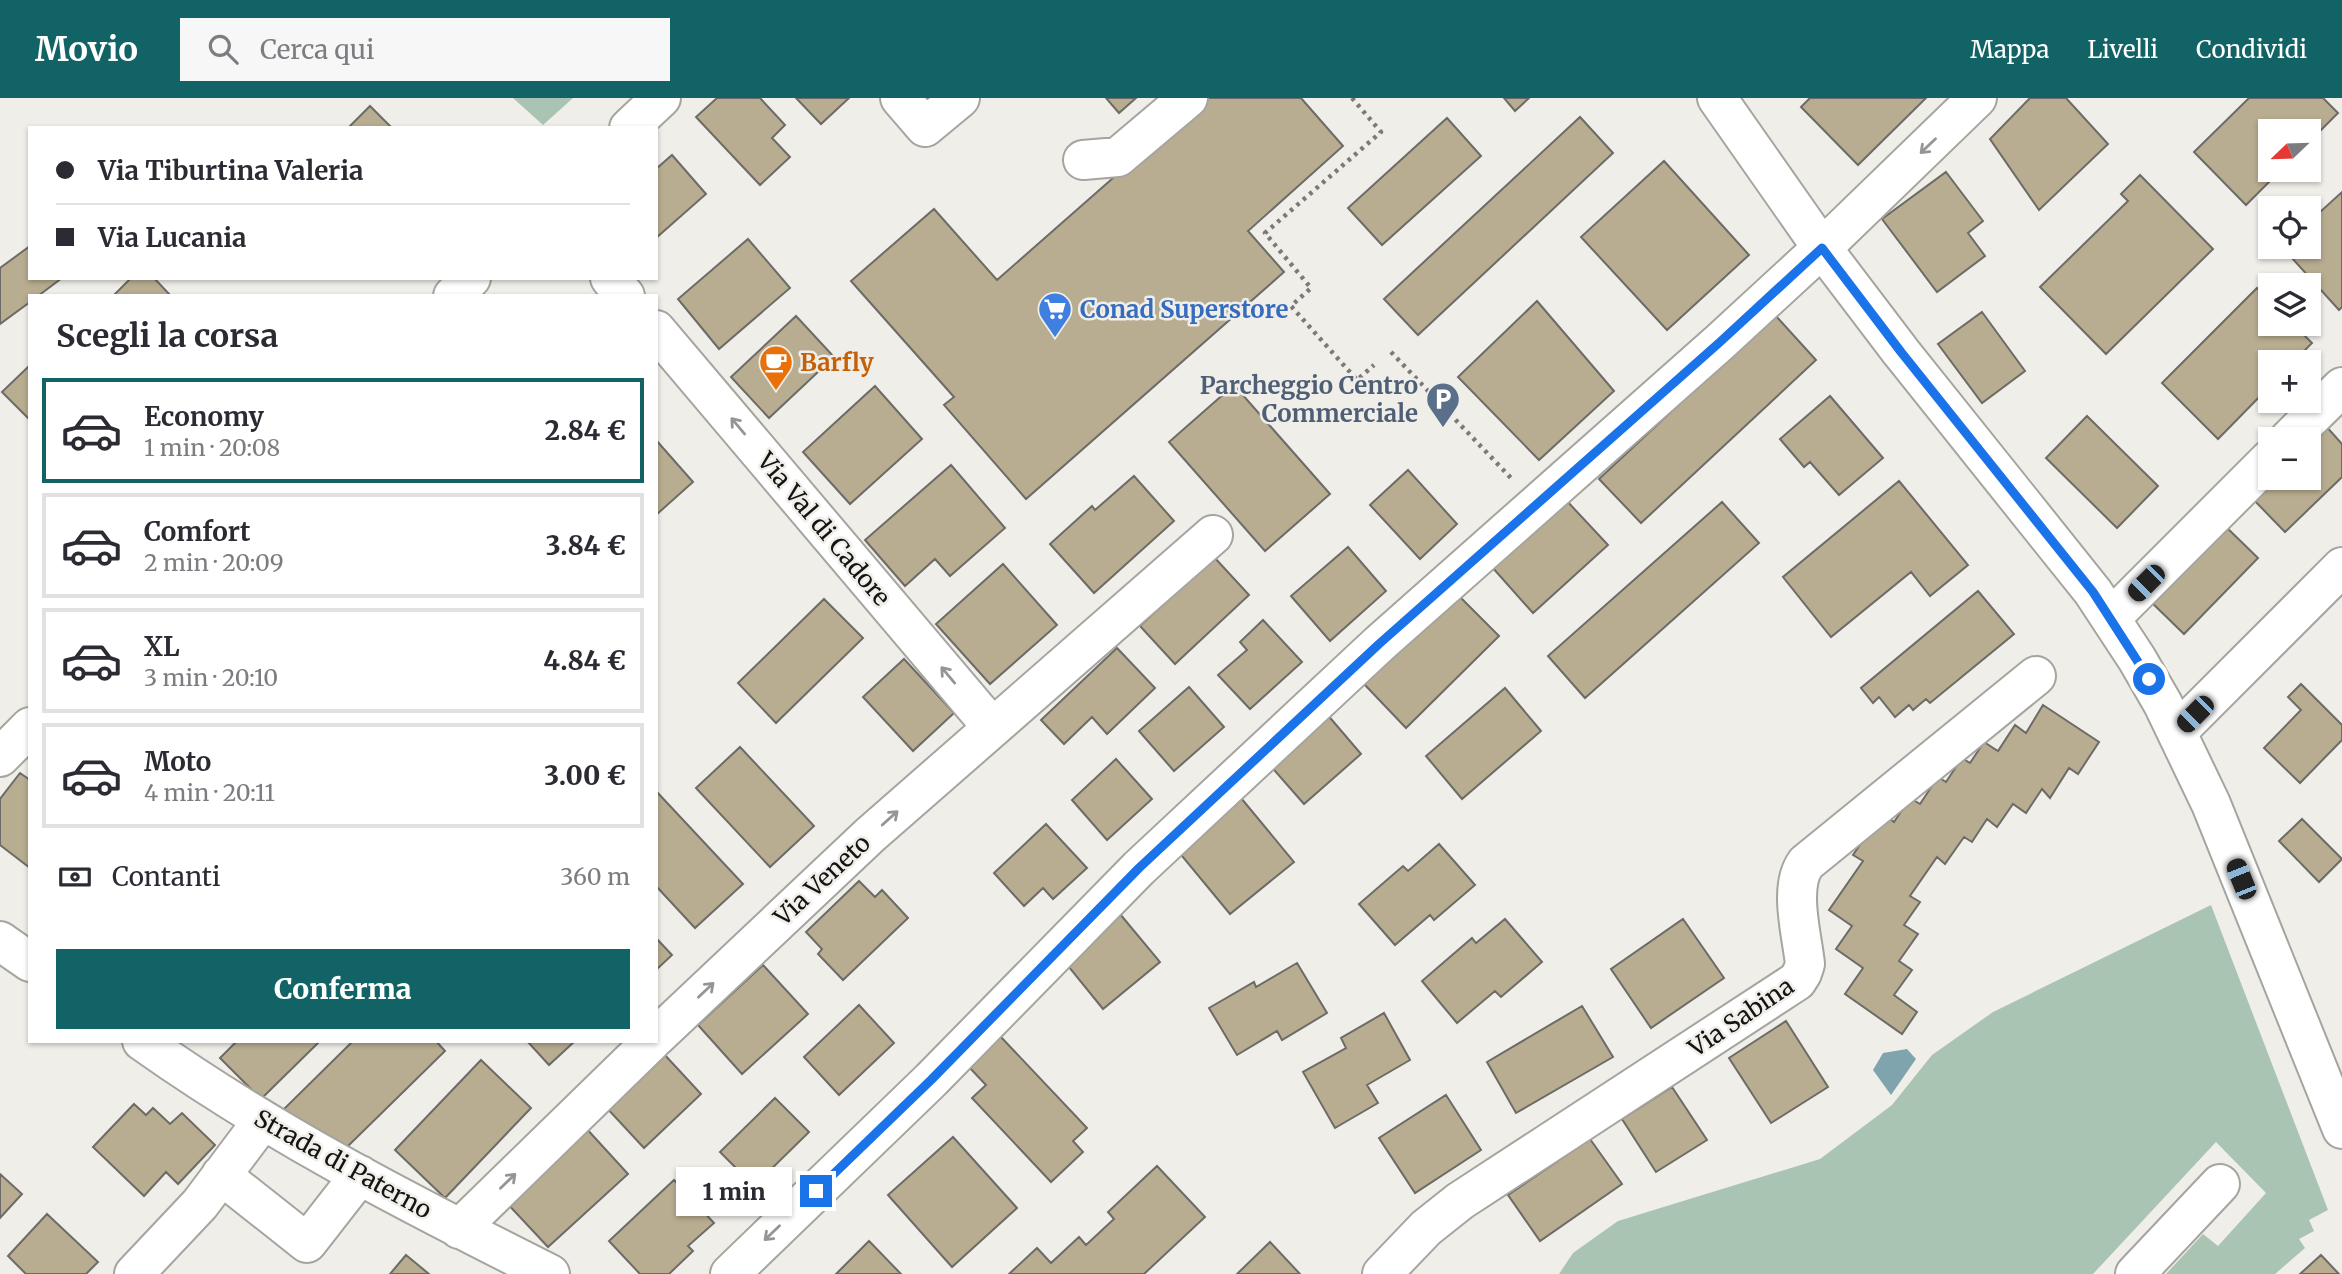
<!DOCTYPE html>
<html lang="it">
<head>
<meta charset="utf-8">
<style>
	body { margin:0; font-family:Merriweather,serif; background:#f7f7f7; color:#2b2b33; height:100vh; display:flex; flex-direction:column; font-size:26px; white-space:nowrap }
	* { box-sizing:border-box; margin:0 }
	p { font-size:23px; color:#7c7c81 }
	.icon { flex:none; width:38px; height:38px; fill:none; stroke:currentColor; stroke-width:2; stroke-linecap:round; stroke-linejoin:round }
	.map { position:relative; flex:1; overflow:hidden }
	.panel { position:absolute; left:28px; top:196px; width:630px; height:749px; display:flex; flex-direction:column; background:#fff; border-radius:0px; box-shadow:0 2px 5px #0004 }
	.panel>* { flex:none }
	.guide { position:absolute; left:28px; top:28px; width:630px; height:154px; border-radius:0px; box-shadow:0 2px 5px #0004; display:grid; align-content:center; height:154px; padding:0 28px; background:#fff }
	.needle { width:46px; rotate:247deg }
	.buttons { position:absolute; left:2258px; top:21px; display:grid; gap:14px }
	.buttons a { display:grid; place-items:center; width:63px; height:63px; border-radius:0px; background:#fff; box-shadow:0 2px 5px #0004; font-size:35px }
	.end { position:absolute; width:32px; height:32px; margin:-16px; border:9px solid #1a73e8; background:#fff; box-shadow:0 0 0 4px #fff }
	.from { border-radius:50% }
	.bubble { position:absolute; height:49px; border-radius:0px; background:#fff; box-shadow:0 2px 5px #0004; font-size:23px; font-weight:800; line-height:49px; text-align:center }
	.car { position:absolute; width:21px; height:42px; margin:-21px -10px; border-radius:9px; box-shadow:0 0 5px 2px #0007; background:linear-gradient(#222 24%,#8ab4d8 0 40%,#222 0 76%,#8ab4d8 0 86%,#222 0) }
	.guide b { display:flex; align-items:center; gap:24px; height:66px; font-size:26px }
	.guide b+b { border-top:2px solid #e1e1e2 }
	.guide i { width:18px; height:18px; background:#2b2b33 }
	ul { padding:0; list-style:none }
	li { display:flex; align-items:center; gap:21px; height:105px; margin:0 14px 10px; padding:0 14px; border:4px solid #e1e1e2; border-radius:0px }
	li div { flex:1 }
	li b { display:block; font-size:26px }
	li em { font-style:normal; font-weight:800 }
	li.on { border-color:#126365 }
	li>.icon { width:63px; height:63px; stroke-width:1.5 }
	h2 { padding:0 28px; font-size:32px; line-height:84px }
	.pay { display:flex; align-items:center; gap:18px; height:77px; padding:0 28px; font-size:26px }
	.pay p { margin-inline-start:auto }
	.button { display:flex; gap:14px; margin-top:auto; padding:14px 28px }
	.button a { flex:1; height:80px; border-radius:0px; background:#126365; color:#fff; font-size:28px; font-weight:800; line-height:80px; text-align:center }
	header { display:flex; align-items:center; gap:42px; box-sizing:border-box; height:98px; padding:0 35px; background:#126365; color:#fff }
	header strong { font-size:33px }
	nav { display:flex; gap:38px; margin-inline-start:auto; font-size:24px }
	.search { width:490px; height:63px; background:#f7f7f7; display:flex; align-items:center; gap:18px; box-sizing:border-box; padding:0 24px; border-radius:0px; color:#7c7c81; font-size:26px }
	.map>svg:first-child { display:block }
	.green { fill:#a9c4b2 }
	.water { fill:#80a4ae }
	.building { fill:#b8ad90; stroke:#6d6b67; stroke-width:2 }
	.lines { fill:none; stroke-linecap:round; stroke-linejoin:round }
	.minor-casing { stroke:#a6a49f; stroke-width:42 }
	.major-casing { stroke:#a6a49f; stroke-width:42 }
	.path { stroke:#7b7a77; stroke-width:4.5; stroke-dasharray:3.5 5; stroke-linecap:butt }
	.minor { stroke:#fff; stroke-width:38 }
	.major { stroke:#fff; stroke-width:38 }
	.oneway { stroke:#959594 }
	.route { stroke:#1a73e8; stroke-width:9 }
	.labels { text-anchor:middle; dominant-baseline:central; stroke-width:5; stroke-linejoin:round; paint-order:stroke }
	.shop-label { font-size:24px; font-weight:bold; fill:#366cbe; stroke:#f0eee9; text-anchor:start }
	.food-label { font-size:24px; font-weight:bold; fill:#c56008; stroke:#f0eee9; text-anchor:start }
	.service-label { font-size:24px; font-weight:bold; fill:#4e5e75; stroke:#f0eee9; text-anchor:end }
	.street-label { font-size:24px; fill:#141312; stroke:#f0eee9 }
</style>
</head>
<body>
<header>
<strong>Movio</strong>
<div class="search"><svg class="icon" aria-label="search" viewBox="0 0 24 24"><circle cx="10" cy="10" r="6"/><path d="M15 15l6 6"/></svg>Cerca qui</div>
<nav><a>Mappa</a><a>Livelli</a><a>Condividi</a></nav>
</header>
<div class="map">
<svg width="2342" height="1176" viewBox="0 0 2342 1176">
	<rect width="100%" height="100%" fill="#f0eee9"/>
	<path class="green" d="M513,0h60l-30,27z
		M2211,807l117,305 -19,10 5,11 -15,8 6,9 -30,26h-109l37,-40 15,12 48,-53 -50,-51 -123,132h-534l14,-21 45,-32 202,-62 72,-54 40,-50 61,-43z"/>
	<path class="water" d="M1907,951l9,10 -25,36 -18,-25 10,-17z"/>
	<path class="building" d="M717,0h43l25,27 -13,13 18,19 -30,28 -64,-68z
		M796,0h53l-28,26z
		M1106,0h30l-17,15z
		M1204,0h97l42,48 -95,85 36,41 -258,227 -82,-94 10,-8 -103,-116 83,-72 63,71z
		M1504,0h25l-14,13z
		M1810,0h116l-68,67 -57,-58z
		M2030,0h36l42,46 -69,66 -49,-71z
		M2249,0h74l15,15 -30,30v-12h-38v39h11l-35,35 -52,-53z
		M370,8l22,22h-44z
		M1580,19l33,36 -195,182 -34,-36z
		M1447,20l34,38 -99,89 -34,-37z
		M672,57l34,39 -50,44v-69z
		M1664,63l85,94 -82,75 -86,-93z
		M1946,74l37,49 -15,12 17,23 -48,36 -55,-73z
		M2140,77l73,74 -107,105 -66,-67 88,-86 -7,-7z
		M2342,94v115l-3,3 -57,-63h26v-24z
		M748,141l42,49 -71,61 -41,-50z
		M30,148v32h32l-24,18h-8v6l-30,22v-56z
		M131,180h23l17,18h-58z
		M2257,190l13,12v24h23l19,19 -19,19h-23v24l-52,53 -56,-56z
		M1537,203l77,90 -75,69 -81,-83z
		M1982,214l43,59 -43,32 -44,-59z
		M1775,217l41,45 -175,163 -42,-44z
		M796,218l38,41 -65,61 -38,-41z
		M30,267v55l-28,-28z
		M1234,287l96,109 -65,57 -96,-109z
		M875,288l47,53 -72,65 -47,-52z
		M1830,298l53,62 -44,37 -29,-33 -6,5 -24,-28z
		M2087,318l71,70 -41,42 -71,-70z
		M2325,327l17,19v33l-57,55 -35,-36 20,-18h38v-37z
		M656,342l37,42 -37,33z
		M951,367l54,63 -55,48 -15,-17 -30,27 -40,-46z
		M1408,372l49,54 -37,35 -50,-54z
		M1134,378l40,45 -80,72 -44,-49 42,-38 3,4z
		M1899,383l69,84 -38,31 -19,-24 -80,65 -48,-60z
		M1566,402l42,45 -75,68 -41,-46z
		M1722,404l37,41 -174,155 -37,-42z
		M2222,425l36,35 -74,76 -36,-35z
		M1348,449l38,44 -56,50 -39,-45z
		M1214,459l35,38 -74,69 -35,-38z
		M1003,466l54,61 -67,59 -54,-60z
		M1978,493l36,43 -84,69 -4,-4 -13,11 -4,-5 -14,12 -16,-20 -6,6 -12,-15z
		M1456,495l43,43 -93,92 -42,-44z
		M824,501l39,39 -87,85 -38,-40z
		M1263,522l39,42 -52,47 -32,-34 29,-25 -7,-8z
		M1117,550l38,40 -48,46 -15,-17 -28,27 -23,-24z
		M904,561l50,54 -41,38 -50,-54z
		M2301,586l41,41v15l-42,43 -36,-35 37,-38 -13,-13z
		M1189,589l35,40 -50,44 -35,-40z
		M1505,590l36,43 -79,68 -36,-43z
		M2043,607l56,37 -21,32 -9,-6 -19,30 -8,-9 -16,24 -13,-9 -16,23 -10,-8 -15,23 -8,-5 -19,27 -8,-7 -27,39 10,6 -16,23 14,9 -19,27 13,9 -18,25 23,17 -15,22 -57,-40 18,-26 -27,-19 16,-23 -23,-16 34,-49 -10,-6 29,-42 12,9 16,-24 10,6 18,-27 8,5 16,-24 8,5 14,-21 14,9 17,-26 11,8z
		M1326,615l35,41 -57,50 -36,-41z
		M740,649l74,79 -44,41 -74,-79z
		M1116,661l36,40 -45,41 -35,-40z
		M20,675l10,7v88l-30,-23v-46z
		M656,693l87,93 -48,44 -39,-42z
		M1241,700l53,64 -64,52 -53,-64z
		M2302,721l40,40 -23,23 -40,-41z
		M1046,726l41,44 -34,31 -10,-11 -19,18 -30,-33z
		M1439,746l36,41 -41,35 -4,-5 -35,30 -36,-41 44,-38 5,5z
		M859,783l16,16 7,-7 26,28 -65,62 -25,-26 4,-5 -16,-17z
		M1120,816l40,48 -57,47 -39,-48z
		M1505,821l37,43 -41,35 -6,-6 -38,32 -35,-42 50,-43 4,5z
		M1683,821l41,59 -73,50 -40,-59z
		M656,840l16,17 -16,15z
		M1297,865l30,50 -45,27 -5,-9 -40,24 -28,-47 45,-26 2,5z
		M763,867l45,49 -66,60 -44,-49z
		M859,907l35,38 -55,52 -35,-38z
		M1582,908l31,51 -97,56 -29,-51z
		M1384,915l26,47 -43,25 11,18 -43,25 -32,-56 43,-24 -5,-10z
		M1786,923l42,66 -57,36 -42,-65z
		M1000,938l87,92 -14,13 10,11 -32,30 -79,-84 14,-13 -18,-19z
		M237,943h83l-59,58 -41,-41z
		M353,943h83l9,10 -99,97 -63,-38z
		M527,943h48l-26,24z
		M663,955l38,41 -57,54 -39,-42z
		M481,962l50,48 -86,90 -50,-48z
		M1672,989l35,53 -51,32 -34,-53z
		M1446,997l35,55 -66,43 -36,-55z
		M775,1000l34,34 -55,54 -34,-34z
		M134,1006l12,11 7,-7 17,16 12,-11 33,32 -37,39 -12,-12 -22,24 -51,-49z
		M585,1029l43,47 -80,73 -43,-46z
		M953,1039l64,71 -65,59 -64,-72z
		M1590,1041l32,45 -82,57 -32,-46z
		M1157,1068l48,51 -61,57h-135l28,-26 14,15 28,-26 7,8 28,-26 -6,-7z
		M0,1076l22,20 -22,24z
		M674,1082l40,43 -26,23 5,5 -24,23h-29l-31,-33z
		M47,1116l51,48 -12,12h-60l-18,-18z
		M869,1143l32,33h-65z
		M1270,1144l30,32h-63z
		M406,1157l23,19h-39z
		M2321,1157l18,19h-39z"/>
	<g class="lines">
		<g class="minor-casing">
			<path id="minor" d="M900,0l25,29 35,-29
				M629,30l32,-30
				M1083,62l35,-3 70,-59
				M610,180l15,18
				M453,198l18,-18
				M656,232l336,397
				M2289,341l53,-52
				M2111,520l159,-159
				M2177,634l165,-165
				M0,659l30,-30
				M0,843l30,21
				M656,939l214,-202 343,-300
				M142,943c128,91 268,163 408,233
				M221,1077l86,68 53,-68
				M459,1131l193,-188
				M134,1176l66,-70 63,-84
				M730,1176l201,-194 208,-212 240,-224 341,-302 102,-94 155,-150
				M1382,1176l44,-46 34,-27 337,-220 5,-8 3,-9c-3,-29 -17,-77 1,-101l230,-187
				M2135,1176l85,-90"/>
		</g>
		<g class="major-casing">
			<path id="major" d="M1717,0l105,150 79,104 192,240 44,67 26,45 48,100 131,325"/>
		</g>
		<path class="path" d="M1352,0l29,34 -116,101 46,55 -20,18 66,74 17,-15
			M1391,254l120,126"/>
		<use href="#minor" class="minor"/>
		<use href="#major" class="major"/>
	</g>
	<defs><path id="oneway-shaft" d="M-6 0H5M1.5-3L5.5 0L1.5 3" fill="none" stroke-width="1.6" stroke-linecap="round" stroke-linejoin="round" transform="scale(1.75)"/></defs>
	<g class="oneway">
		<use href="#oneway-shaft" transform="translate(1928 48) rotate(136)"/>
		<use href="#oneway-shaft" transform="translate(738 328) rotate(-130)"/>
		<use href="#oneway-shaft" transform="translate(948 577) rotate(-130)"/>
		<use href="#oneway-shaft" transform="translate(890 720) rotate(-42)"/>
		<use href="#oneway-shaft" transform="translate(706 892) rotate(-43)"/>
		<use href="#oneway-shaft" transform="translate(508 1083) rotate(-44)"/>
		<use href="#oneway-shaft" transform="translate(772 1135) rotate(136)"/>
	</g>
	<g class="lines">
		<path class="route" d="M816,1093l115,-111 208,-212 240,-224 341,-302 102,-94 79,104 192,240 56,87"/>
	</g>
	<defs>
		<g id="supermarket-pin" transform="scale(1.75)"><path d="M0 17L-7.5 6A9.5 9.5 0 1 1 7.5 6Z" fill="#3f7fe0" stroke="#f0eee9"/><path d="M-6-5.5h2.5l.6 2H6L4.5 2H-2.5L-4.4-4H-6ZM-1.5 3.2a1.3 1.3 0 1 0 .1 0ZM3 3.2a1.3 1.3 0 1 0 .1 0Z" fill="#fff"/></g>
		<g id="cafe-pin" transform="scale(1.75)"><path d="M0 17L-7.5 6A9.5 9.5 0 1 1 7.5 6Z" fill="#e8710a" stroke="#f0eee9"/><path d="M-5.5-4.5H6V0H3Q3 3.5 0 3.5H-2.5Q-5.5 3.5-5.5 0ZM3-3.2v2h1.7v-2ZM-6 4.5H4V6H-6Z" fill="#fff"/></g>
		<g id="parking-pin" transform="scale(1.75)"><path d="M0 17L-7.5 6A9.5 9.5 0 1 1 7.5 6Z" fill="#5c6f8a" stroke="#f0eee9"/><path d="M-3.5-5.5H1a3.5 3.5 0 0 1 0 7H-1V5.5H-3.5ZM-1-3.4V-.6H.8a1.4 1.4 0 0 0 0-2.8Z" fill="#fff"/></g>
	</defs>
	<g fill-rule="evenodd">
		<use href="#supermarket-pin" x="1055" y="211"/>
		<use href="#cafe-pin" x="776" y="264"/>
		<use href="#parking-pin" x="1443" y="301"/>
	</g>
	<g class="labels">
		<g class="shop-label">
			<text x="1080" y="211">Conad Superstore</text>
		</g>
		<g class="food-label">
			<text x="800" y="264">Barfly</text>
		</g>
		<g class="service-label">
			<text x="1418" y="287">Parcheggio Centro<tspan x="1418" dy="28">Commerciale</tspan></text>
		</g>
		<g class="street-label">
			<text transform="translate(824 431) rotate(50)">Via Val di Cadore</text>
			<text transform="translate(822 782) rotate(-43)">Via Veneto</text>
			<text transform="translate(1741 919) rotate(-34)">Via Sabina</text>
			<text transform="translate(343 1066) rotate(29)">Strada di Paterno</text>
		</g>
	</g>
</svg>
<div class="buttons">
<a><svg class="needle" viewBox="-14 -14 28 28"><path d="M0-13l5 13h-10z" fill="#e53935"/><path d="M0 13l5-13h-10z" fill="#7c7c81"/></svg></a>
<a><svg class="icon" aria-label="locate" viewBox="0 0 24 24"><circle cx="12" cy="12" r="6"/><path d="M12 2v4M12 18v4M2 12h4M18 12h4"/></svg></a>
<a><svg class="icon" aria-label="layers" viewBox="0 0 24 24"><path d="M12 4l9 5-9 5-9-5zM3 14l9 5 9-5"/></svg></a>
<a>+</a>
<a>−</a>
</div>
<i class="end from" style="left:2149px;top:581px"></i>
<i class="end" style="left:816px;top:1093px"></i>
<div class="bubble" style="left:676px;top:1069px;width:116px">1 min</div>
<i class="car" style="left:2146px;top:485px;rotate:225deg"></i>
<i class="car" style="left:2195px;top:616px;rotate:225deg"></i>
<i class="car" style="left:2241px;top:781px;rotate:338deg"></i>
<div class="guide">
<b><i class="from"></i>Via Tiburtina Valeria</b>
<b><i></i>Via Lucania</b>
</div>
<section class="panel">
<h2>Scegli la corsa</h2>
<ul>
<li class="on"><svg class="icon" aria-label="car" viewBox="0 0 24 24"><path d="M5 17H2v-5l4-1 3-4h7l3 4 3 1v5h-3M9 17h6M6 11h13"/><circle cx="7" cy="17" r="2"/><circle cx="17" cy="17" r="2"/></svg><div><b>Economy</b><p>1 min · 20:08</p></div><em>2.84 €</em></li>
<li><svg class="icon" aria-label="car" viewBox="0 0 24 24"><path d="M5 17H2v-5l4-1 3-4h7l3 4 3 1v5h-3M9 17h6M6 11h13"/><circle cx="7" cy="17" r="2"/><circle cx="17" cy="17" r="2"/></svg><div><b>Comfort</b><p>2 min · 20:09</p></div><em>3.84 €</em></li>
<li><svg class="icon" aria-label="car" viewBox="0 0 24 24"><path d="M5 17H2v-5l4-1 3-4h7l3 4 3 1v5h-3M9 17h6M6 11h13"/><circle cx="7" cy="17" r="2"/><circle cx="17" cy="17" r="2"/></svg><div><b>XL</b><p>3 min · 20:10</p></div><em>4.84 €</em></li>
<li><svg class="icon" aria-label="car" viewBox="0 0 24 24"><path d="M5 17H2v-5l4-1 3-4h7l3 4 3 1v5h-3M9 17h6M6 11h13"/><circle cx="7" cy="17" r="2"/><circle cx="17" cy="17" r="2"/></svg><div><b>Moto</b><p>4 min · 20:11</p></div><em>3.00 €</em></li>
</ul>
<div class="pay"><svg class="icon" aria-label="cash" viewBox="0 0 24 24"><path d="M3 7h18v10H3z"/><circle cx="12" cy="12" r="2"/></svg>Contanti<p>360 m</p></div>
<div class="button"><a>Conferma</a></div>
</section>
</div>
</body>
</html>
